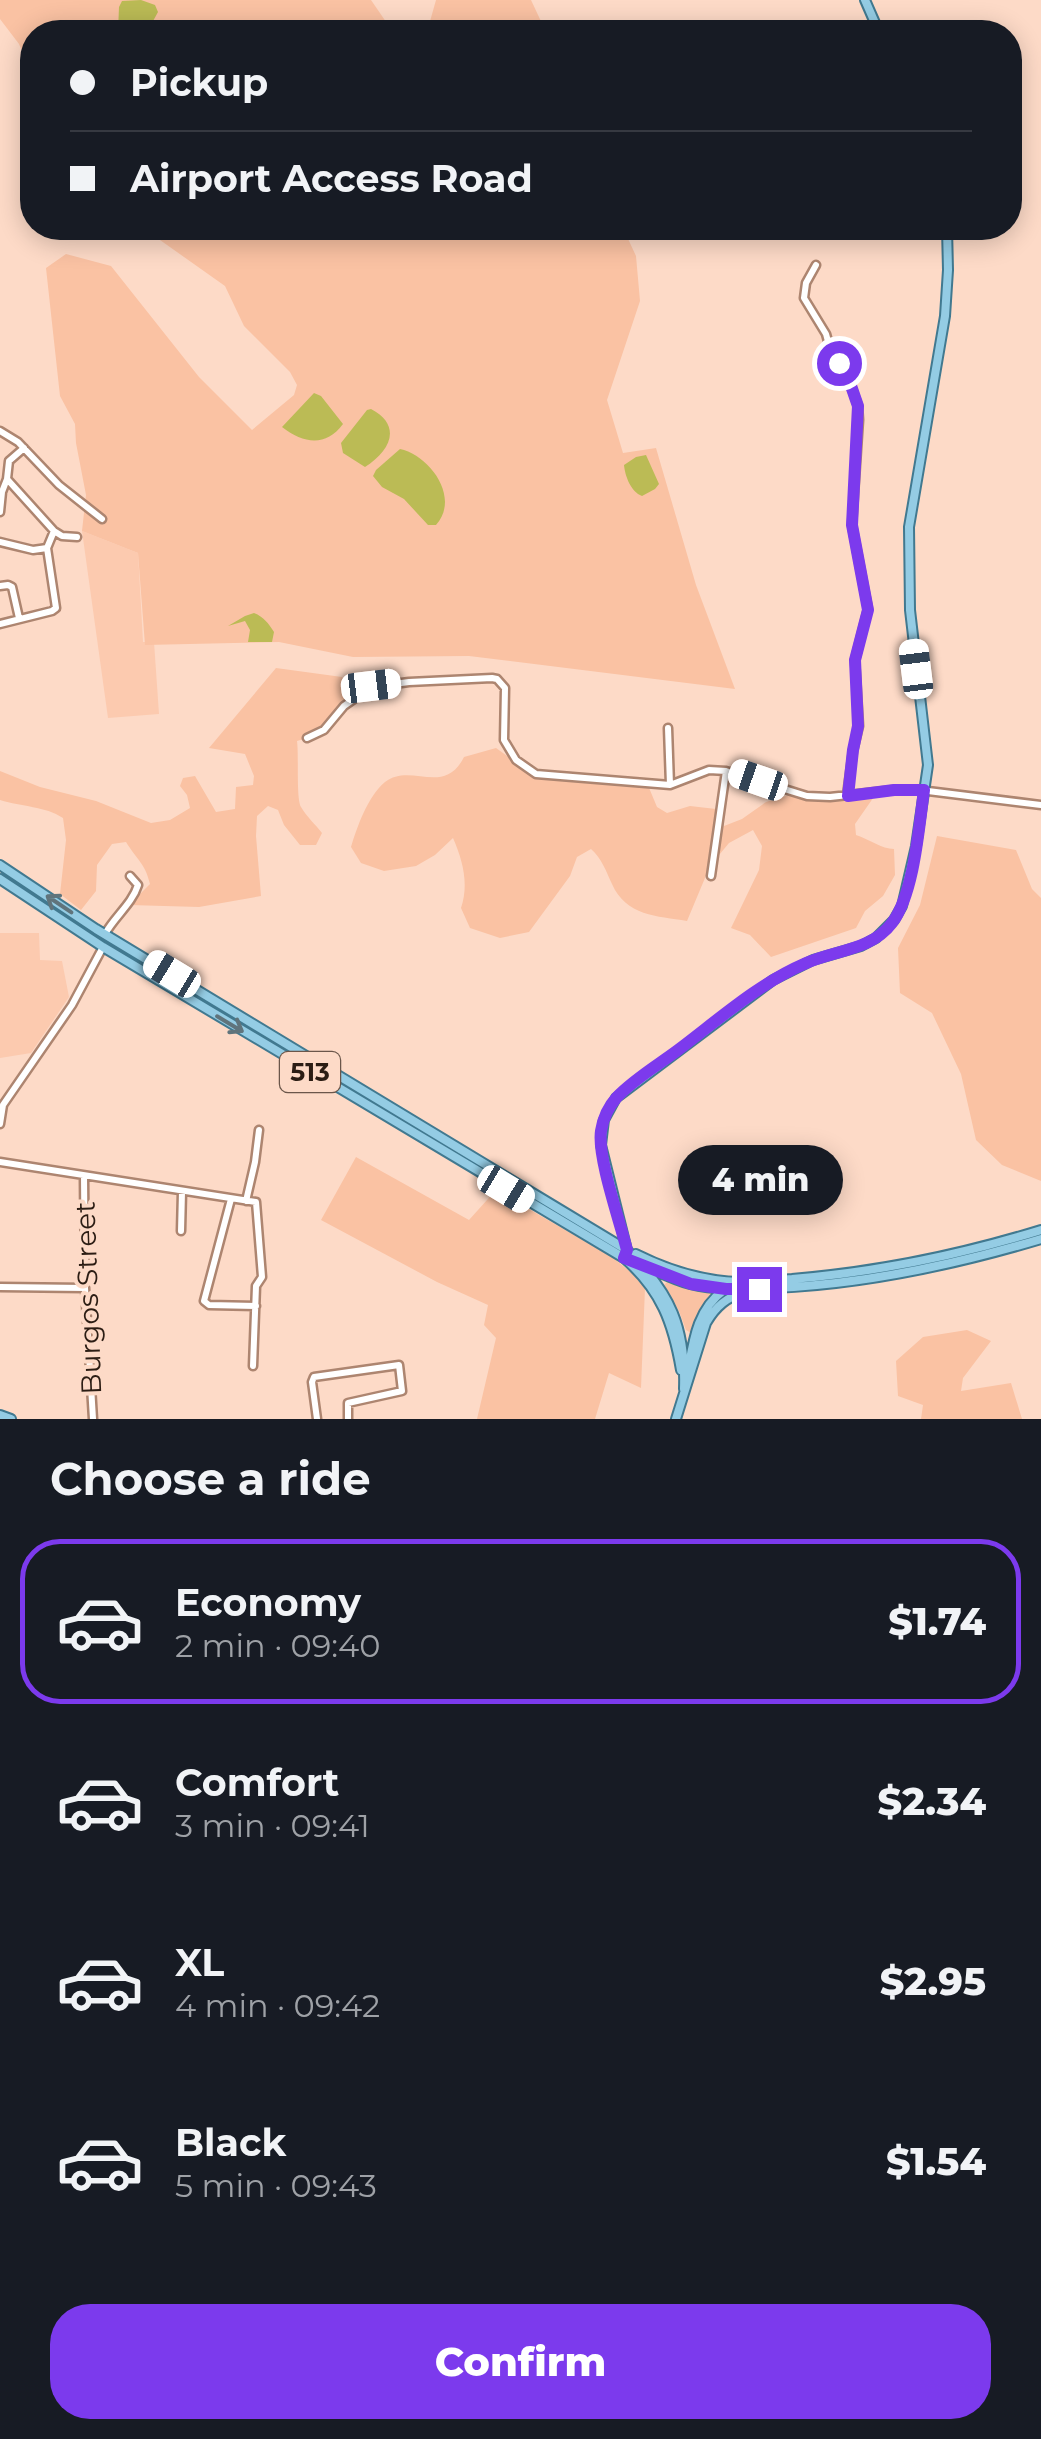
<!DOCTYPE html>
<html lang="en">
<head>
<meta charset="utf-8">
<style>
	body { margin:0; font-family:Montserrat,sans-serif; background:#20242c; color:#f1f3f6; height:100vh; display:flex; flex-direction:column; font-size:38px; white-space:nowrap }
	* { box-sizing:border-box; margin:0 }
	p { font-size:32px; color:#9ea1a6 }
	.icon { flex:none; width:55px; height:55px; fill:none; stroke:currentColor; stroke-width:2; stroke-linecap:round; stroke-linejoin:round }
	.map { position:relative; height:1419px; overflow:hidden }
	.panel { display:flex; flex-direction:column; background:#171b24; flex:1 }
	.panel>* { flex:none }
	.guide { position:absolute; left:20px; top:20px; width:1002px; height:220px; border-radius:40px; box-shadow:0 5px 25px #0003; display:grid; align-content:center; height:220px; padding:0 50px; background:#171b24 }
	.end { position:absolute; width:45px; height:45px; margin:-22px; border:12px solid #7c3aed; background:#fff; box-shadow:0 0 0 5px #fff }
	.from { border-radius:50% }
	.bubble { position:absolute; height:70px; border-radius:35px; background:#171b24; box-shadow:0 5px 25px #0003; font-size:32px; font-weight:800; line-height:70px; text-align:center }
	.car { position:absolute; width:30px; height:60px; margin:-30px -15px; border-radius:12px; box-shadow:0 0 8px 2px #0007; background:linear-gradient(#fff 24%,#345 0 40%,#fff 0 76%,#345 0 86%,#fff 0) }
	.guide b { display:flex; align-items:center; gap:35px; height:95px; font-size:38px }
	.guide b+b { border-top:2px solid #363941 }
	.guide i { width:25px; height:25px; background:#f1f3f6 }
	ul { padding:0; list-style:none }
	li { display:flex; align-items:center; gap:30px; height:165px; margin:0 20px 15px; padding:0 30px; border:5px solid transparent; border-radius:40px }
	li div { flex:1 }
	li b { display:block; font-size:38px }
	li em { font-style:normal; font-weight:800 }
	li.current { border-color:#7c3aed }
	li>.icon { width:90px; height:90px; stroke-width:1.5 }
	h2 { padding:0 50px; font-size:45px; line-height:120px }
	.cta { display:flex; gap:20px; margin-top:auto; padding:20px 50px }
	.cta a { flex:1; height:115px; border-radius:40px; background:#7c3aed; color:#fff; font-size:40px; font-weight:800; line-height:115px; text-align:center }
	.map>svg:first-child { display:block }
	.built { fill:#fccaaf }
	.green { fill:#fac2a3 }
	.water { fill:#bb5 }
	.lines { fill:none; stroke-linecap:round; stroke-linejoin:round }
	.minor-casing { stroke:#ad8570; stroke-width:11 }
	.major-casing { stroke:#417990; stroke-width:12 }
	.minor { stroke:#fff; stroke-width:6 }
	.major { stroke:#94cce4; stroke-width:8 }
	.oneway { stroke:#60747c }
	.route { stroke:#7c3aed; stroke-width:12 }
	.labels { text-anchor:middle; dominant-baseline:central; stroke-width:8; stroke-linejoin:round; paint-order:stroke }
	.shield { fill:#fddac7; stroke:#6b564a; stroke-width:2.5 }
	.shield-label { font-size:25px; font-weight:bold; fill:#2c1d14 }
	.street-label { font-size:28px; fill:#2c1d14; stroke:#fddac7 }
</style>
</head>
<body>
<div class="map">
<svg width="1041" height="1419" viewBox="0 0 1041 1419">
	<rect width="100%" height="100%" fill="#fddac7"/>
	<path class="built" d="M82,531l56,22 5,89h11l5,72 -51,4z
		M0,933h39l1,27 22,1 7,36 -38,56 -31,5z"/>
	<path class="green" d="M0,0h371l22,32h-361v43l-13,-31 -19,-25z
		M436,0h95l15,32h-119z
		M143,228h480l13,28 4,45 -33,99 16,53 33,-5 40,137 39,104 -266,-33 -116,1 -74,-15 -134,3 -7,-92 -56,-22 4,-36 -10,-52 -1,-19 -15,-28 -14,-128 20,-14 45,12 88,111 53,53 42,-35 3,-10 -7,-13 -46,-46 -19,-40z
		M276,668l66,9 7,16 -7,19 -21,22 -24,7c2,14 -1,57 4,66 5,9 15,18 21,26l-6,12h-16l-16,-20 -6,-15 -10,-4 -11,10 -1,20 5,60 -62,11 -70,-2 21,-21c-5,-21 -13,-24 -24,-42l-14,2 -15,21 -1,26 -15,19 -21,-16 6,-54 -3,-22c-18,-12 -41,-11 -63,-18v-29l40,16 56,14 55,22 19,-3 20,-12 -3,-13 -7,-9 3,-8 12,-2 21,36 19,-3 1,-22 17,-2 1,-9 -9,-22 -36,-6z
		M496,748l36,26 115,9 10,24 10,6 23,-7 26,3 8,17 18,-7 24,-17 23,-7 20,3 69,-7 -23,33 1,11c13,4 26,14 38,14l1,26 -12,21 -18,15 -9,17 -85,29 -21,-22 -19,-7 28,-58 3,-24 -9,-16 -24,13 -19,23 -23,55c-30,-5 -61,-5 -75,-37 -6,-13 -10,-25 -21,-35l-14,8 -7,19 -41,56 -29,6 -30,-10 -9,-20c8,-24 2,-47 -8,-70l-18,17 -19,11 -32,5 -23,-8 -10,-16c6,-20 17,-51 34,-65 26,-20 59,15 79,-25z
		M937,836l79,14 16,39 9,9v283l-39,-16 -26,-25 -15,-66 -29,-61 -32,-20 -2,-45 22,-43z
		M356,1157l113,63 27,-30 116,67 26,21 7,10 -4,100 -32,-15 -14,46h-118l19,-81 -12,-13 4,-20 -51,-23 -116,-62z
		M669,1280l42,11 2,4 -12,14 -10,24 -5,-3 -7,-19 -15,-26z
		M967,1330l24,11 -28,37 -2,13 50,-8 11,36h-101l2,-14 -25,-9 -2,-35 27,-24z"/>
	<path class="water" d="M141,0l14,5 3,7 -11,20h-29l1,-25 3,-6z
		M314,393l7,3 22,28c-17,23 -39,20 -61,3z
		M371,409c32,17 19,42 -6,58l-22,-14 -2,-10 26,-33z
		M400,449c29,6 61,48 36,76h-8l-24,-26 -22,-12 -9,-11 3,-6z
		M646,455l13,29 -4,5 -13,7c-11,-4 -17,-20 -18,-31l12,-8z
		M254,613c10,4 14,10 20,19l-2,10h-24l2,-12 -5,-9 -17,5 17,-10z"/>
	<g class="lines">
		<g class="minor-casing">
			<path id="minor" d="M816,265l-10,18 -2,15 22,36 3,11 20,35 9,26 1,14 -7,105 16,84 -13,51 4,66 -6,25 -6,44
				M0,431l18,11 41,43 43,34
				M24,448l-15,13 -2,18 47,52 8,5 15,1
				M0,512l2,-20 5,-13
				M0,542l33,8 14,-2
				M0,586l8,-1 4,2 7,31
				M0,624l52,-13 4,-3 -9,-60 7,-17
				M668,728l2,57
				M307,738l17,-8 20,-24 27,-19 38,-5 83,-4 5,1 8,9 -1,52 12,20 20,14 134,11 39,-15 17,1 81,25 23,1 64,-7h26l121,15
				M711,876l15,-105
				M105,934c10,-18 27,-30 33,-49l-8,-9
				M0,1124l3,-19 69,-100 31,-58
				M0,1162l256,40 6,75 -6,9 -3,80
				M84,1176l1,112 8,131
				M231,1199l-27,102 5,4 47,1
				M246,1201l9,-39 4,-32
				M181,1231l1,-39
				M0,1287l85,1
				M317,1419l-5,-37 2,-5 85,-12 3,26 -54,12v16"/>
		</g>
		<g class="major-casing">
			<path id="major" d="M865,0l14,32
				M0,865l96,64 531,321c44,43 59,78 57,139
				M0,879l103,68 521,311c37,32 49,65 57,112
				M636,1254c32,16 66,27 103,28 17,1 36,-2 53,-3 85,-7 168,-24 249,-49
				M624,1258l3,-8 -26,-105 3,-25 12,-22 157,-118 40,-20 48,-14 15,-8 18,-18 8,-14 14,-60 12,-81 -18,-155 -1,-83 36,-211 3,-46 -1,-42
				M647,1267c14,6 28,13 43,17 27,7 57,5 85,4 91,-4 179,-23 266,-49
				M689,1365c5,-29 10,-57 35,-75
				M0,1415l11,4
				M676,1419l30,-96c10,-17 21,-26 39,-31"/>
		</g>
		<use href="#minor" class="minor"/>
		<use href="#major" class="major"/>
	</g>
	<defs><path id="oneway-shaft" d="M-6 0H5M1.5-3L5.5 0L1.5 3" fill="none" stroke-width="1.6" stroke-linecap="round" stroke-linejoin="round" transform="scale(2.5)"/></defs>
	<g class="oneway">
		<use href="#oneway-shaft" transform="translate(59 904) rotate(-146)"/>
		<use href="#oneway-shaft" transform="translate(230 1024) rotate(31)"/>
	</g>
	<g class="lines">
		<path class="route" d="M759,1289h-33l-35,-5 -67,-26 3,-8c-7,-28 -30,-94 -26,-119 2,-13 8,-25 16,-34 17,-18 41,-32 61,-47 40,-30 80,-66 126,-86 30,-14 67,-13 88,-41 22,-29 27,-96 32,-133h-30l-46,6 5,-46 5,-24 -3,-66 13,-50 -16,-85 6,-119 -9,-26 -10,-17"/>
	</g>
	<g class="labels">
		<rect class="shield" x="280" y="1052" width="60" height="40" rx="8"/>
		<g class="shield-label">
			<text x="310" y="1072">513</text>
		</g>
		<g class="street-label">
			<text transform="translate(88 1298) rotate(-92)">Burgos Street</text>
		</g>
	</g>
</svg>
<i class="end from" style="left:839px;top:363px"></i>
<i class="end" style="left:759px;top:1289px"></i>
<div class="bubble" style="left:678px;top:1145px;width:165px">4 min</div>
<i class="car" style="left:916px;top:669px;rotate:353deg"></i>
<i class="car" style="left:371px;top:686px;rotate:83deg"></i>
<i class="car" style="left:758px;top:780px;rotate:289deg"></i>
<i class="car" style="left:172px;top:974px;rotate:301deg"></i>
<i class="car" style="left:506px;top:1189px;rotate:121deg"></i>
<div class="guide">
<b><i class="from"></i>Pickup</b>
<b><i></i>Airport Access Road</b>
</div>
</div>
<section class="panel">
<h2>Choose a ride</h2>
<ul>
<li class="current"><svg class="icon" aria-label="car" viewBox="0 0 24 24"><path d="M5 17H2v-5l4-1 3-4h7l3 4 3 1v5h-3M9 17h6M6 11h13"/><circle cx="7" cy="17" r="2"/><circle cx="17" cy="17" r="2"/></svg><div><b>Economy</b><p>2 min · 09:40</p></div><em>$1.74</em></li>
<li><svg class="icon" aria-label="car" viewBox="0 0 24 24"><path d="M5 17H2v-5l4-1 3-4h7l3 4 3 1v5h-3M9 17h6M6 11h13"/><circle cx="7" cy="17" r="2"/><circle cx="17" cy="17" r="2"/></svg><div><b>Comfort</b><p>3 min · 09:41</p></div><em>$2.34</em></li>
<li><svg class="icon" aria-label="car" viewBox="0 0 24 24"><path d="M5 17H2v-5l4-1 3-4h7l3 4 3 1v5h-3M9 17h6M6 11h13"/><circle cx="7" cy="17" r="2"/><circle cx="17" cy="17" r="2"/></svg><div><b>XL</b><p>4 min · 09:42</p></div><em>$2.95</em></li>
<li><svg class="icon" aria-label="car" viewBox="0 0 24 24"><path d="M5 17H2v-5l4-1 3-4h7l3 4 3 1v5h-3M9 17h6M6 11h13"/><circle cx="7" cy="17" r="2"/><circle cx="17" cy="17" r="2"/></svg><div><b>Black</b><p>5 min · 09:43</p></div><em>$1.54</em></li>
</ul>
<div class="cta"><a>Confirm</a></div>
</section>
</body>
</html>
